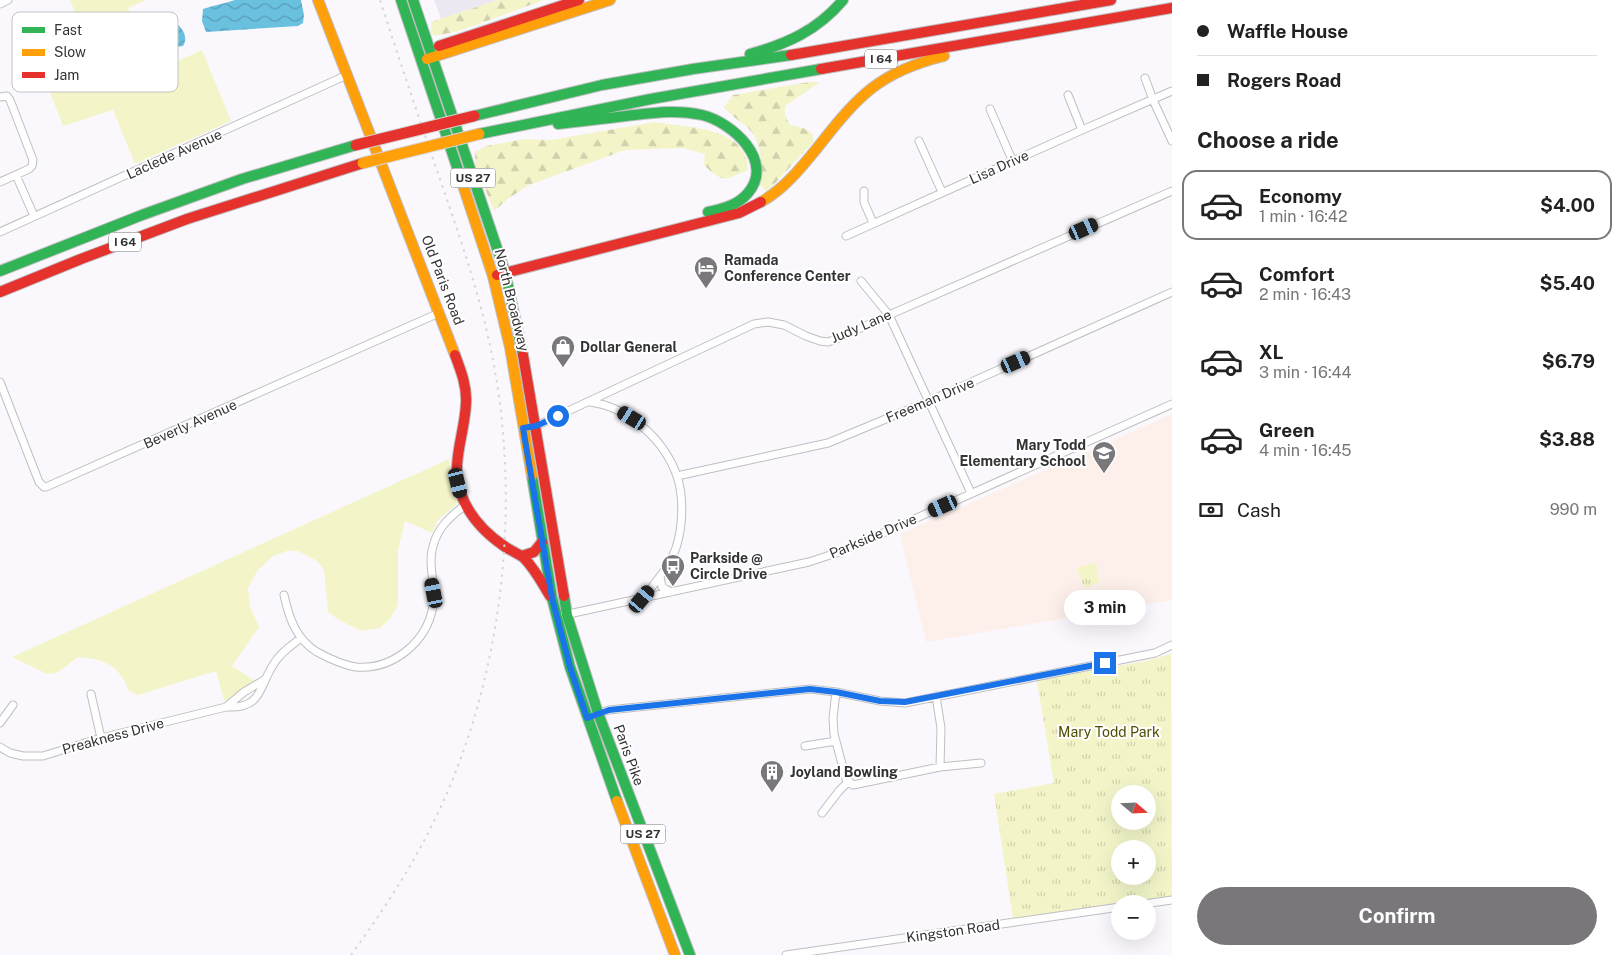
<!DOCTYPE html>
<html lang="en">
<head>
<meta charset="utf-8">
<style>
	body { margin:0; font-family:"Public Sans",sans-serif; background:#f2f2f2; color:#222; height:100vh; display:flex; flex-direction:column; font-size:19px; white-space:nowrap }
	* { box-sizing:border-box; margin:0 }
	p { font-size:16px; color:#767676 }
	.icon { flex:none; width:28px; height:28px; fill:none; stroke:currentColor; stroke-width:2; stroke-linecap:round; stroke-linejoin:round }
	.map { position:relative; flex:1; overflow:hidden }
	.drawer { display:flex; flex-direction:column; background:#fff; width:450px }
	.drawer>* { flex:none }
	.hud { display:grid; align-content:center; height:110px; padding:0 25px; background:#fff }
	.needle { width:32px; rotate:109deg }
	.controls { position:absolute; left:1111px; top:785px; display:grid; gap:10px }
	.controls a { display:grid; place-items:center; width:45px; height:45px; border-radius:50%; background:#fff; box-shadow:0 5px 20px #0002; font-size:25px }
	.end { position:absolute; width:22px; height:22px; margin:-11px; border:6px solid #1a73e8; background:#fff; box-shadow:0 0 0 2px #fff }
	.from { border-radius:50% }
	.bubble { position:absolute; height:35px; border-radius:18px; background:#fff; box-shadow:0 5px 20px #0002; font-size:16px; font-weight:700; line-height:35px; text-align:center }
	.car { position:absolute; width:15px; height:30px; margin:-15px -8px; border-radius:6px; box-shadow:0 0 4px 1px #0007; background:linear-gradient(#222 24%,#8ab4d8 0 40%,#222 0 76%,#8ab4d8 0 86%,#222 0) }
	.hud b { display:flex; align-items:center; gap:18px; height:48px; font-size:19px }
	.hud b+b { border-top:1px solid #e0e0e0 }
	.hud i { width:12px; height:12px; background:#222 }
	ul { padding:0; list-style:none }
	li { display:flex; align-items:center; gap:15px; height:70px; margin:0 10px 8px; padding:0 15px; border:2px solid transparent; border-radius:15px }
	li div { flex:1 }
	li b { display:block; font-size:19px }
	li em { font-style:normal; font-weight:700 }
	li.selected { border-color:#79777a }
	li>.icon { width:45px; height:45px; stroke-width:1.5 }
	h2 { padding:0 25px; font-size:22px; line-height:60px }
	.pay { display:flex; align-items:center; gap:12px; height:55px; padding:0 25px; font-size:19px }
	.pay p { margin-inline-start:auto }
	.cta { display:flex; gap:10px; margin-top:auto; padding:10px 25px }
	.cta a { flex:1; height:58px; border-radius:30px; background:#79777a; color:#fff; font-size:20px; font-weight:700; line-height:58px; text-align:center }
	main { display:flex; flex:1; min-height:0 }
	.map>svg:first-child { display:block }
	.built { fill:#ebe8f1 }
	.education { fill:#fdf0ea }
	.grass { fill:#f3f5c9 }
	.forest { fill:url(#forest-firs) }
	.park { fill:url(#park-tufts); fill-rule:evenodd }
	.water { fill:url(#water-waves) }
	.lines { fill:none; stroke-linecap:round; stroke-linejoin:round }
	.street-casing { stroke:#bfbec1; stroke-width:9 }
	.fast-casing { stroke:#bfbec1; stroke-width:12 }
	.slow-casing { stroke:#bfbec1; stroke-width:12 }
	.jam-casing { stroke:#bfbec1; stroke-width:12 }
	.street { stroke:#fefeff; stroke-width:7 }
	.fast { stroke:#30b455; stroke-width:10 }
	.slow { stroke:#ff9f0a; stroke-width:10 }
	.jam { stroke:#e5322d; stroke-width:10 }
	.rail { stroke:#d7d6d7; stroke-width:2; stroke-dasharray:2.5 5; stroke-linecap:butt }
	.slow-bridge-casing { stroke:#d5d4d6; stroke-width:13; stroke-linecap:butt }
	.jam-bridge-casing { stroke:#d5d4d6; stroke-width:13; stroke-linecap:butt }
	.slow-bridge { stroke:#ff9f0a; stroke-width:11 }
	.jam-bridge { stroke:#e5322d; stroke-width:11 }
	.route { stroke:#1a73e8; stroke-width:6 }
	.labels { text-anchor:middle; dominant-baseline:central; stroke-width:4; stroke-linejoin:round; paint-order:stroke }
	.shield { fill:#fff; stroke:#707071; stroke-width:1 }
	.shield-label { font-size:12px; font-weight:bold; fill:#333234 }
	.street-label { font-size:14px; fill:#333234; stroke:#fff }
	.poi-label { font-size:14px; font-weight:bold; fill:#333234; stroke:#fff; text-anchor:start }
	.park-label { font-size:14px; fill:#4e4e00; stroke:#fff }
	.key { fill:#fff; stroke:#c2c2c2; stroke-width:1 }
	.key-label { font-size:14px; fill:#333234 }
</style>
</head>
<body>
<main>
<div class="map">
<svg width="1172" height="955" viewBox="0 0 1172 955">
	<defs>
		<pattern id="forest-firs" width="22" height="20" patternUnits="userSpaceOnUse" patternTransform="scale(1.25)"><rect width="22" height="20" fill="#f3f5c9"/><path d="M5 1l3.5 6h-7zM16 11l3.5 6h-7z" fill="#d1d2ad"/></pattern>
		<pattern id="park-tufts" width="24" height="20" patternUnits="userSpaceOnUse" patternTransform="scale(1.25)"><rect width="24" height="20" fill="#f3f5c9"/><path d="M3 7l-1-3M5 7V3M7 7l1-3M15 17l-1-3M17 17v-4M19 17l1-3" fill="none" stroke="#d1d2ad"/></pattern>
		<pattern id="water-waves" width="16" height="10" patternUnits="userSpaceOnUse" patternTransform="scale(1.25)"><rect width="16" height="10" fill="#6ac1df"/><path d="M0 5q4-4 8 0t8 0" fill="none" stroke="#589db6"/></pattern>
	</defs>
	<rect width="100%" height="100%" fill="#faf8fc"/>
	<path class="built" d="M434,0h64l-57,19z"/>
	<path class="education" d="M1172,414v186l-246,42 -26,-108z"/>
	<path class="grass" d="M70,0h76l-18,8 23,59 7,3 44,-20 29,71 -96,43 -22,-54 -50,16 -29,-76 47,-23z
		M449,459l2,23 7,21 -20,17 -6,13 -27,-12 -7,29v55l-8,14 -10,9 -19,3 -22,-11 -11,-8 -4,-42 -7,-9 -19,-10h-11l-14,5 -15,14 -10,18 2,19 9,20 -27,39 23,15 -26,19h-5l-8,-29 -78,24 -9,-4c-10,-26 -24,-32 -51,-34l-21,16 -10,1 -35,-17z"/>
	<path class="forest" d="M498,0h46l-85,31 -24,5 -4,-3v-11z
		M809,82h11l-35,24v9l5,10 13,3 10,6v8l-46,50 -7,-7c2,-18 3,-43 -12,-57 -8,-7 -17,-12 -24,-21l9,-12z
		M655,122c33,6 92,4 93,48 -24,10 -24,14 -44,-5l1,-11 -22,-6 -58,2 -96,35 -20,13 -15,13 -19,-47v-12l11,-6 39,-7 26,1z"/>
	<path class="park" d="M1093,563l4,3v9l3,6 -13,7 -5,-5 -5,-15z
		M1171,654l1,243 -159,22 -19,-125 60,-11 -17,-101 9,-4 100,-17zM1120,794h28v27h-28zM1120,849h28v27h-28z"/>
	<path class="water" d="M235,0h66l3,15 -1,8 -5,3 -92,6 -4,-11 1,-12c11,-4 21,-5 32,-9z
		M175,24h2c7,6 11,14 6,22l-26,4 -1,-4z"/>
	<g class="lines">
		<g class="street-casing">
			<path id="street" d="M0,4l8,-4
				M1145,78l8,22 19,41
				M1068,95l14,35
				M0,97l7,-1 3,4 23,60 -1,6 -3,3 -29,13
				M990,109l23,53
				M919,141l23,51
				M16,175l18,41
				M864,191v11l9,21
				M0,232l347,-157
				M846,236l236,-106 90,-39
				M861,281l28,34 82,178
				M0,382l39,100 5,5h2l393,-174
				M590,402c38,5 74,37 87,74 7,21 6,50 -1,72 -7,19 -21,35 -34,51
				M534,427l220,-103 14,-2 16,3 22,11 14,5 8,1 11,-4 50,-23 283,-124
				M677,476l151,-33 101,-42 243,-109
				M660,577l2,10 9,5
				M284,595c5,23 12,44 33,57 13,7 25,13 39,15 37,3 71,-25 77,-61 4,-20 -6,-39 0,-60 5,-19 17,-29 32,-41
				M564,615l245,-53 36,-12 327,-146
				M836,692l-3,26 1,16 12,45 7,6 87,-18 41,-4
				M91,694l10,44
				M936,696l5,32 -1,39
				M226,707l18,-15 20,-12
				M597,714l12,-4 201,-21 26,3 44,9 25,2 250,-50 17,-8
				M0,723l13,-18
				M805,746l31,-5
				M0,747l10,6 13,3h20l58,-18 125,-31c38,2 32,-21 49,-45 6,-10 17,-17 26,-24
				M822,813l17,-22 9,-9
				M1144,904l28,-4
				M786,955l334,-48"/>
		</g>
		<g class="fast-casing">
			<path id="fast" d="M401,0l60,179
				M413,0l92,272 18,83
				M750,54c37,-10 68,-24 93,-54
				M474,116l128,-31 91,-16 98,-14
				M558,124c23,-3 45,-5 68,-8 26,-3 50,-7 76,-1 30,7 73,46 46,78 -10,12 -25,16 -40,19
				M479,134l172,-35 170,-30
				M0,271l142,-56 100,-36 114,-34
				M532,476l20,122 18,69 47,134
				M564,596l3,19 31,98 92,242"/>
		</g>
		<g class="slow-casing">
			<path id="slow" d="M318,0l137,355
				M427,59l183,-59
				M461,179l32,97 17,71 22,129
				M761,202c23,-13 40,-34 57,-55 40,-51 61,-75 126,-91
				M617,801l58,154"/>
		</g>
		<g class="jam-casing">
			<path id="jam" d="M439,46l140,-46
				M791,55l320,-55
				M821,69l351,-61
				M497,275l242,-62 22,-11
				M0,292l81,-33 106,-40 176,-56
				M455,355c6,16 12,31 11,48 -1,31 -16,60 -5,91 8,22 24,39 43,52 7,5 14,7 20,12 11,11 18,25 26,38
				M523,355l41,241
				M522,556l12,-4 8,-10"/>
		</g>
		<use href="#street" class="street"/>
		<use href="#fast" class="fast"/>
		<use href="#slow" class="slow"/>
		<use href="#jam" class="jam"/>
		<path class="rail" d="M351,955c32,-44 61,-88 85,-138 70,-145 88,-328 51,-485 -12,-51 -29,-100 -46,-150 -21,-60 -41,-121 -61,-182"/>
		<g class="slow-bridge-casing">
			<path id="slow-bridge" d="M363,163l116,-29"/>
		</g>
		<g class="jam-bridge-casing">
			<path id="jam-bridge" d="M356,145l118,-29"/>
		</g>
		<use href="#slow-bridge" class="slow-bridge"/>
		<use href="#jam-bridge" class="jam-bridge"/>
	</g>
	<g class="lines">
		<path class="route" d="M558,416l-22,10 -13,2 29,170 18,69 17,51 22,-8 201,-21 26,3 44,9 25,1 200,-39"/>
	</g>
	<defs>
		<g id="hotel-pin" transform="scale(1.25)"><path d="M0 17L-7.5 6A9.5 9.5 0 1 1 7.5 6Z" fill="#79777a" stroke="#fff"/><path d="M-6-4.5h1.5V1H6V5H4.5V3h-9V5H-6ZM-4 0a1.8 1.8 0 1 1 3.6 0ZM.5 0V-2.5h3Q6-2.5 6 0Z" fill="#fff"/></g>
		<g id="shop-pin" transform="scale(1.25)"><path d="M0 17L-7.5 6A9.5 9.5 0 1 1 7.5 6Z" fill="#79777a" stroke="#fff"/><path d="M-5-2.5h2.3a2.7 3.5 0 0 1 5.4 0H5L5.5 6h-11ZM-1.5-2.5h3a1.5 2.3 0 0 0-3 0Z" fill="#fff"/></g>
		<g id="school-pin" transform="scale(1.25)"><path d="M0 17L-7.5 6A9.5 9.5 0 1 1 7.5 6Z" fill="#79777a" stroke="#fff"/><path d="M0-5L7-2L0 1L-7-2ZM-4 1L0 2.5L4 1V4Q0 6-4 4Z" fill="#fff"/></g>
		<g id="bus-pin" transform="scale(1.25)"><path d="M0 17L-7.5 6A9.5 9.5 0 1 1 7.5 6Z" fill="#79777a" stroke="#fff"/><path d="M-5-6H5V4H4V6H2V4H-2V6H-4V4H-5ZM-3.5-4V0h7V-4ZM-3.5 1.2v1.5H-2V1.2ZM2 1.2v1.5H3.5V1.2Z" fill="#fff"/></g>
		<g id="building-pin" transform="scale(1.25)"><path d="M0 17L-7.5 6A9.5 9.5 0 1 1 7.5 6Z" fill="#79777a" stroke="#fff"/><path d="M-4-6H4V6H1V3H-1V6H-4ZM-2.5-4.3h1.7v1.8h-1.7ZM.8-4.3h1.7v1.8H.8ZM-2.5-1h1.7V.8h-1.7ZM.8-1h1.7V.8H.8Z" fill="#fff"/></g>
	</defs>
	<g fill-rule="evenodd">
		<use href="#hotel-pin" x="706" y="268"/>
		<use href="#shop-pin" x="563" y="347"/>
		<use href="#school-pin" x="1104" y="453"/>
		<use href="#bus-pin" x="673" y="566"/>
		<use href="#building-pin" x="772" y="772"/>
	</g>
	<g class="labels">
		<g class="shield">
			<rect x="865" y="49.5" width="32" height="19" rx="4"/>
			<rect x="450.5" y="168.5" width="45" height="19" rx="4"/>
			<rect x="109" y="232.5" width="32" height="19" rx="4"/>
			<rect x="620.5" y="824.5" width="45" height="19" rx="4"/>
		</g>
		<g class="shield-label">
			<text x="881" y="59">I 64</text>
			<text x="473" y="178">US 27</text>
			<text x="125" y="242">I 64</text>
			<text x="643" y="834">US 27</text>
		</g>
		<g class="street-label">
			<text transform="translate(174 154) rotate(-24)">Laclede Avenue</text>
			<text transform="translate(999 167) rotate(-24)">Lisa Drive</text>
			<text transform="translate(443 280) rotate(69)">Old Paris Road</text>
			<text transform="translate(512 300) rotate(76)">North Broadway</text>
			<text transform="translate(861 326) rotate(-23)">Judy Lane</text>
			<text transform="translate(930 400) rotate(-23)">Freeman Drive</text>
			<text transform="translate(190 424) rotate(-24)">Beverly Avenue</text>
			<text transform="translate(873 536) rotate(-23)">Parkside Drive</text>
			<text transform="translate(113 736) rotate(-15)">Preakness Drive</text>
			<text transform="translate(629 755) rotate(70)">Paris Pike</text>
			<text transform="translate(953 931) rotate(-8)">Kingston Road</text>
		</g>
		<g class="poi-label">
			<text x="724" y="260">Ramada<tspan x="724" dy="16">Conference Center</tspan></text>
			<text x="580" y="347">Dollar General</text>
			<text x="1086" y="445" text-anchor="end">Mary Todd<tspan x="1086" dy="16">Elementary School</tspan></text>
			<text x="690" y="558">Parkside @<tspan x="690" dy="16">Circle Drive</tspan></text>
			<text x="790" y="772">Joyland Bowling</text>
		</g>
		<g class="park-label">
			<text x="1109" y="732">Mary Todd Park</text>
		</g>
	</g>
	<rect x="12" y="12" width="166" height="80" rx="8" class="key"/>
	<rect x="22" y="27" width="23" height="6" fill="#30b455"/>
	<rect x="22" y="49" width="23" height="7" fill="#ff9f0a"/>
	<rect x="22" y="72" width="23" height="6" fill="#e5322d"/>
	<g class="key-label">
		<text x="54" y="35">Fast</text>
		<text x="54" y="57">Slow</text>
		<text x="54" y="80">Jam</text>
	</g>
</svg>
<div class="controls">
<a><svg class="needle" viewBox="-14 -14 28 28"><path d="M0-13l5 13h-10z" fill="#e53935"/><path d="M0 13l5-13h-10z" fill="#767676"/></svg></a>
<a>+</a>
<a>−</a>
</div>
<i class="end from" style="left:558px;top:416px"></i>
<i class="end" style="left:1105px;top:663px"></i>
<div class="bubble" style="left:1064px;top:590px;width:82px">3 min</div>
<i class="car" style="left:1084px;top:229px;rotate:66deg"></i>
<i class="car" style="left:1016px;top:362px;rotate:66deg"></i>
<i class="car" style="left:632px;top:418px;rotate:301deg"></i>
<i class="car" style="left:458px;top:483px;rotate:166deg"></i>
<i class="car" style="left:943px;top:506px;rotate:246deg"></i>
<i class="car" style="left:434px;top:593px;rotate:349deg"></i>
<i class="car" style="left:642px;top:599px;rotate:40deg"></i>
</div>
<section class="drawer">
<div class="hud">
<b><i class="from"></i>Waffle House</b>
<b><i></i>Rogers Road</b>
</div>
<h2>Choose a ride</h2>
<ul>
<li class="selected"><svg class="icon" aria-label="car" viewBox="0 0 24 24"><path d="M5 17H2v-5l4-1 3-4h7l3 4 3 1v5h-3M9 17h6M6 11h13"/><circle cx="7" cy="17" r="2"/><circle cx="17" cy="17" r="2"/></svg><div><b>Economy</b><p>1 min · 16:42</p></div><em>$4.00</em></li>
<li><svg class="icon" aria-label="car" viewBox="0 0 24 24"><path d="M5 17H2v-5l4-1 3-4h7l3 4 3 1v5h-3M9 17h6M6 11h13"/><circle cx="7" cy="17" r="2"/><circle cx="17" cy="17" r="2"/></svg><div><b>Comfort</b><p>2 min · 16:43</p></div><em>$5.40</em></li>
<li><svg class="icon" aria-label="car" viewBox="0 0 24 24"><path d="M5 17H2v-5l4-1 3-4h7l3 4 3 1v5h-3M9 17h6M6 11h13"/><circle cx="7" cy="17" r="2"/><circle cx="17" cy="17" r="2"/></svg><div><b>XL</b><p>3 min · 16:44</p></div><em>$6.79</em></li>
<li><svg class="icon" aria-label="car" viewBox="0 0 24 24"><path d="M5 17H2v-5l4-1 3-4h7l3 4 3 1v5h-3M9 17h6M6 11h13"/><circle cx="7" cy="17" r="2"/><circle cx="17" cy="17" r="2"/></svg><div><b>Green</b><p>4 min · 16:45</p></div><em>$3.88</em></li>
</ul>
<div class="pay"><svg class="icon" aria-label="cash" viewBox="0 0 24 24"><path d="M3 7h18v10H3z"/><circle cx="12" cy="12" r="2"/></svg>Cash<p>990 m</p></div>
<div class="cta"><a>Confirm</a></div>
</section>
</main>
</body>
</html>
